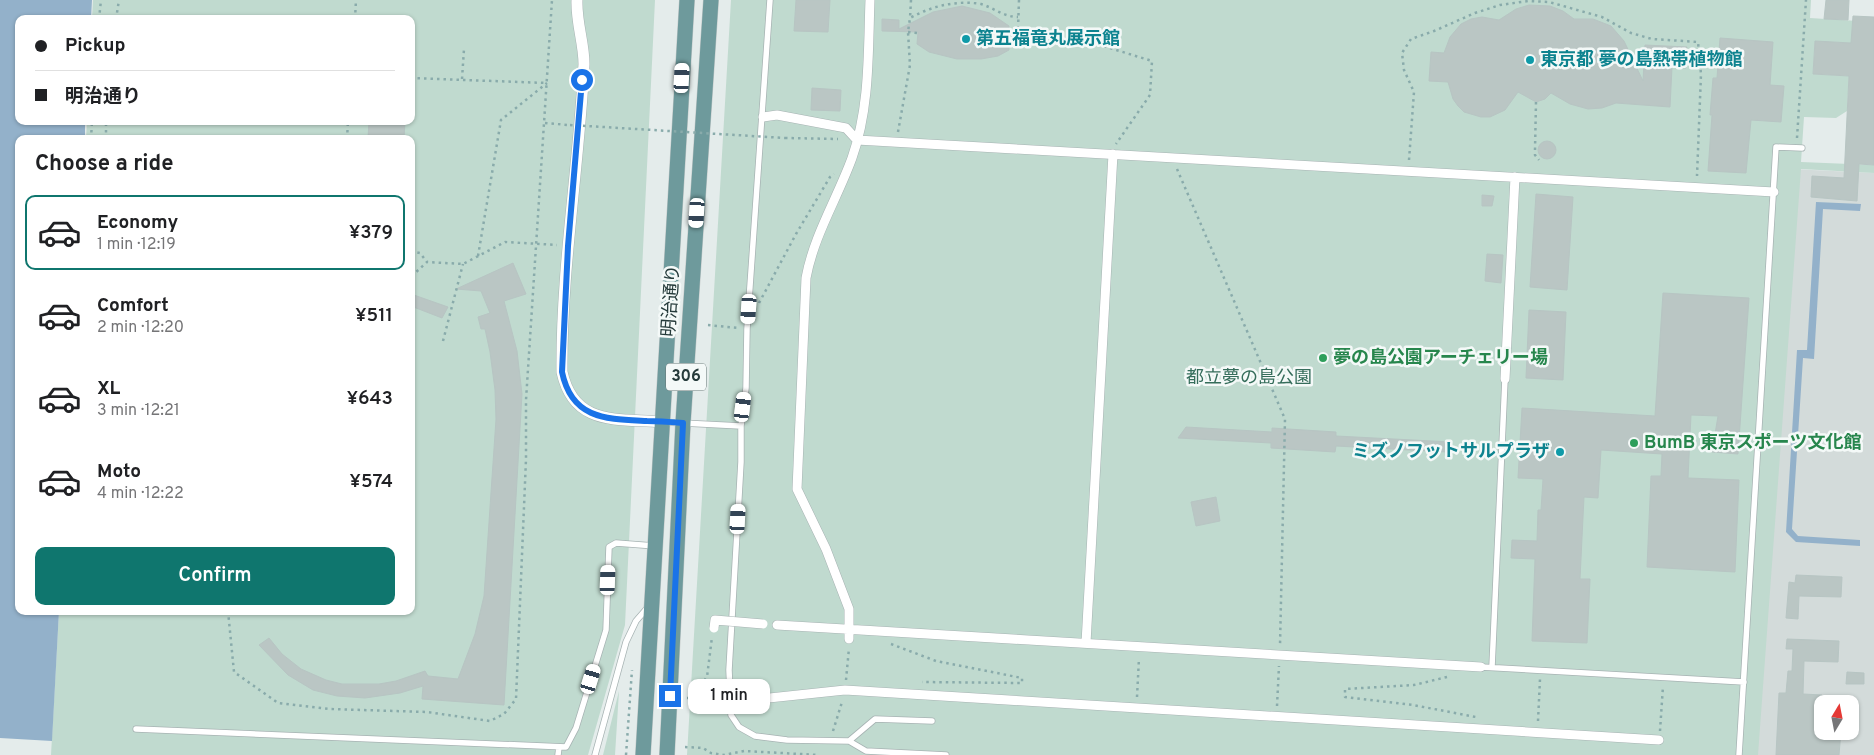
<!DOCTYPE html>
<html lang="en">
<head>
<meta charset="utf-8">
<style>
	body { margin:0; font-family:Overpass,"Noto Sans JP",sans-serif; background:#f6f6f6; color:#202124; height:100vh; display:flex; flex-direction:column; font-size:19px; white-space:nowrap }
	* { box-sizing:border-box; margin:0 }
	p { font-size:16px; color:#757577 }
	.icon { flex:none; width:28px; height:28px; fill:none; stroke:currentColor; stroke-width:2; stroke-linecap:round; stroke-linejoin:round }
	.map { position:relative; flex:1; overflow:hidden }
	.panel { position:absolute; left:15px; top:135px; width:400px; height:480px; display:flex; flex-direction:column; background:#fff; border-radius:10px; box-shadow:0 1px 4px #0004 }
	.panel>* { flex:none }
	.banner { position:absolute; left:15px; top:15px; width:400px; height:110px; border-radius:10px; box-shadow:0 1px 4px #0004; display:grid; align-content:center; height:110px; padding:0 20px; background:#fff }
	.needle { width:32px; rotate:10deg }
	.fabs { position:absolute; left:1814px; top:695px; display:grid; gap:10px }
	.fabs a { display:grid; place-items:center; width:45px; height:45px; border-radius:10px; background:#fff; box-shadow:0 1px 4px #0004; font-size:25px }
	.end { position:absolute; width:22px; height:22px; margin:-11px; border:6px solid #1a73e8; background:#fff; box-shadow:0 0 0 2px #fff }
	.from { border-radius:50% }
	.bubble { position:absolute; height:35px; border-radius:10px; background:#fff; box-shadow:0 1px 4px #0004; font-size:16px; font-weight:600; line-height:35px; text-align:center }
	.car { position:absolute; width:15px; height:30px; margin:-15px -8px; border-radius:6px; box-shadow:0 0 4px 1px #0007; background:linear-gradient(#fff 24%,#345 0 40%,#fff 0 76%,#345 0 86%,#fff 0) }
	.banner b { display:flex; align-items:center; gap:18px; height:48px; font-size:19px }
	.banner b+b { border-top:1px solid #e0e0e0 }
	.banner i { width:12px; height:12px; background:#202124 }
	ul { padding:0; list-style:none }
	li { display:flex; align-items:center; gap:15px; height:75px; margin:0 10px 8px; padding:0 10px; border:2px solid transparent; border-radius:10px }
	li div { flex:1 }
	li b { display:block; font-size:19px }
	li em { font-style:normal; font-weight:600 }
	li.current { border-color:#0f766e }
	li>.icon { width:45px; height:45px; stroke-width:1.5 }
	h2 { padding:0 20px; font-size:22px; line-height:60px }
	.action { display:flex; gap:10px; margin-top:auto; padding:10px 20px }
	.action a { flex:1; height:58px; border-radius:10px; background:#0f766e; color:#fff; font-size:20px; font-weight:600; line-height:58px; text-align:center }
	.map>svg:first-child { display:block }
	.built { fill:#d3dbda; fill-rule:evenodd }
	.green { fill:#c0dacf }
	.water { fill:#93b1ca }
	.building { fill:#bac6c4; stroke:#b7c5c3 }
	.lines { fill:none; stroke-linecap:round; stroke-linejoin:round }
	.service-casing { stroke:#a7b3b3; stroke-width:7 }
	.pedestrian-casing { stroke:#a7b3b3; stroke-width:10 }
	.minor-casing { stroke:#a7b3b3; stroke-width:12 }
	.primary-casing { stroke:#c2c8c8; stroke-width:16 }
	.path { stroke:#89abab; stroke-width:2.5; stroke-dasharray:2.5 4; stroke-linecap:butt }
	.service { stroke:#fff; stroke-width:5.5 }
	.pedestrian { stroke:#fff; stroke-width:9 }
	.minor { stroke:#fff; stroke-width:11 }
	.primary { stroke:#6e9a9c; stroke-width:15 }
	.pedestrian-bridge-casing { stroke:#a7b3b3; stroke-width:10; stroke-linecap:butt }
	.path-bridge { stroke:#89abab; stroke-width:2.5; stroke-dasharray:2.5 4; stroke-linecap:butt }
	.pedestrian-bridge { stroke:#fff; stroke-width:9 }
	.route { stroke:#1a73e8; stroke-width:6 }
	.culture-dot { fill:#0f9aa8; stroke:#f4f9f8; stroke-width:2 }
	.leisure-dot { fill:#2e9e5b; stroke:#f4f9f8; stroke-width:2 }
	.labels { text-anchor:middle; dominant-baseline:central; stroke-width:5; stroke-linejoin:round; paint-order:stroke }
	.shield { fill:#f4f9f8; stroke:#647474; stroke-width:1 }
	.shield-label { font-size:16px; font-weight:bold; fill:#263b3b }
	.culture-label { font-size:18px; font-weight:bold; fill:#0d838f; stroke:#f4f9f8; text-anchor:start }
	.street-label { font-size:18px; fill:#263b3b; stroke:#f4f9f8 }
	.leisure-label { font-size:18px; font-weight:bold; fill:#27864d; stroke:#f4f9f8; text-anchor:start }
	.park-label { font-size:18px; fill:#356d5b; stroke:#f4f9f8 }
</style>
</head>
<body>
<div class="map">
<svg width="1874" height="755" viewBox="0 0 1874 755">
	<rect width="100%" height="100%" fill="#e4eceb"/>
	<path class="built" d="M1791,169l83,4v582h-117zM1822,704h28v27h-28z"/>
	<path class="green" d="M93,0h562l-30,625 -37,130h-537l8,-144h352v-472h-325l1,-18h324v-102h-319z
		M731,0h1080l-1,18 64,4 -23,21 -36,-1 -2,32 36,2 -2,35 -11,7 -32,-1 -3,45 73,3v8l-73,-4 -43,586h-1071z
		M619,691l-4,64h-12z"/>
	<path class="water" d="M0,0h92l-1,19h-72v102h66v18h-66v472h40l-7,130 -52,-3z
		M1816,202l45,2 -1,7 -37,-2 -9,150 -11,-1 -11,171 6,7 62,4v6l-64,-4 -10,-10 11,-182h10z"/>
	<path class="building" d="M796,0h34l-2,32 -34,-1z
		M1826,0h23l-1,20 -24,-1z
		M1529,5l21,1 13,5 11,8h19l18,7 13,15 19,40 2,-36 42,2 -1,21 -14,-1 -2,40 -54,-4 -14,5 -14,1 -18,-5 -19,-11 -6,6 -9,3 -18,-10 -13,18 -15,7h-9l-17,-5 -6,-6 -5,-7 -5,-17 -19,-1 2,-29 13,1 6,-16 11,-13 10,-5 11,-2 17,3 17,-11z
		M962,6l28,7 19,13v24l-11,6 -17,3h-24l-28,-7 -12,-8 1,-12 -36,-1v-12l17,1v9l34,-17z
		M1853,16l21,1v148l-15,-1 -2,37 -46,-4 1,-21 32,2 5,-102 -36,-2 2,-33 36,2z
		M1720,38l53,4 -3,43 14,1 -3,36 -30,-2 -5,53 -38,-2 4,-56h-2l3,-37h4z
		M812,88l29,2 -1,21 -29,-1z
		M369,121h36l-1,18h-36z
		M1538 150a9 9 0 1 1 18 0a9 9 0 1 1-18 0Z
		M1536,194l37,3 -6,93 -37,-3z
		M1482,195l12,1 -2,10h-10z
		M1487,254l16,1 -2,28 -16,-2z
		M513,263l13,31 -22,7 13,50 5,43 -18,311 -82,-6 1,-13 -23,7 -35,5 -28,-2 -24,-6 -25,-15 -29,-30 10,-7 13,16 19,15 25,11 16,4h37l17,-3 29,-10 3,5 30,3 17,-45 9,-38 12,-177 -1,-29 -5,-38 -5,-23h-4l-3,-12 12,-4 -9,-22 -25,-2z
		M1663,293l86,5 -11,156 -26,-2 6,-36 -27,-1 -3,63 51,2 -4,92 -88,-5 4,-91h10l1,-22 -61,-4 -3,48 -14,-1 -4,82h10l-3,64 -55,-2 3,-82 -24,-1 1,-18 25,1 1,-31h3l2,-31 -25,-1 4,-70 133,8z
		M411,294l37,13 -6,11 -31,-12z
		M1529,310l37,2 -3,68 -37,-2z
		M1186,427l86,5v-4l64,4v4l115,6 -4,10 -111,-6 -1,6 -64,-4v-5l-93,-5z
		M1216,497l4,24 -24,5 -5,-24z
		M1796,575l46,2 -1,20 -42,-1 -1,23 -12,-1 3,-36 6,1z
		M1787,639l52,2 -1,21 -34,-1 -1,33 19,1v36h19l-2,24h-63l3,-62h7l2,-22h4l1,-22h-7z
		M1847,672l17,1v11h-18z"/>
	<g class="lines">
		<g class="service-casing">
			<path id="service" d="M770,0l-23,329 -1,59 -5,38v36l-12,208 2,45 8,12 16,9 32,4 62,1 26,-22 57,2
				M663,422l78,4
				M1481,667l263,15
				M1492,667l13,-288
				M136,729l430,18 10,-19 30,-98 3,-83 7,-4 39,3
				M849,741l17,10 80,4
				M558,755l1,-8
				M595,755l31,-113 10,-21 13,-15
				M1739,755l37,-608 26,1"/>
		</g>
		<g class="pedestrian-casing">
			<path id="pedestrian" d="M763,117l14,-2 69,13 11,12 917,52
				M1505,379l10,-202
				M777,625l704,42
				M849,639v-30l-23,-60 -29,-60 9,-211c8,-43 31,-79 46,-120 18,-51 16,-105 18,-158
				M1086,643l27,-489
				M741,701l104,-11 814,50"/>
		</g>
		<g class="minor-casing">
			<path id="minor" d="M577,0c-1,22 7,43 7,64 -5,103 -23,205 -22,308 12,55 56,46 100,50"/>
		</g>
		<g class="primary-casing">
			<path id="primary" d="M643,755l44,-755
				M667,755l16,-332 28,-423"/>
		</g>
		<path class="path" d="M911,0l-1,18c22,-12 46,-18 71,-14 13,4 23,13 37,13
			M1019,0l-1,29 43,4 91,28 -2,34 -34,49
			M99,19l2,-19
			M116,19l3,-19
			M355,19l1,-19
			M908,32l10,1
			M1009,36h6l3,-7
			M411,78l136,5
			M462,79l2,-30
			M1536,102l-1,48v5l4,5
			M545,123l23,2
			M898,132l12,-67 -2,-33 2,-14
			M785,138l53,1
			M1797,138l9,-138
			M91,139l1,-18
			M106,139v-18
			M347,139l1,-18
			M1409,160l5,-68 -10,-22 -2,-17 9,-14 23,-8 41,-18 25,-8 28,-4 21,1 53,15 29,16 21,6 46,3 3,32 -4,102
			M1177,169l108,250 -5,227
			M411,251l9,2 7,9
			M478,256l23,-136 46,-37
			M411,273l3,1 13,-12 36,2 42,-22 52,3
			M759,303l37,-69 34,-57 4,-3
			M708,325l30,3
			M443,341l20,-77
			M228,611l6,61 44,31 52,6 97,3 63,9 14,-7 12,-15 10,-240v-59l26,-400
			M891,644l45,17 86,17v5l-100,-1
			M1447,677l-33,8 -69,4v8l68,8 63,12
			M846,680l3,-32
			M1137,697l2,-39
			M687,698h4l16,-21 5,-40
			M691,698l28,1
			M1277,706l2,-40
			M1538,721l2,-42
			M833,731l9,-29
			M1660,731l3,-45
			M685,747l18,1 8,5 13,2 20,-4 75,4
			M626,755l6,-85"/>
		<use href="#service" class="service"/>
		<use href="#pedestrian" class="pedestrian"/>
		<use href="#minor" class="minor"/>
		<use href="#primary" class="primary"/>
		<g class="pedestrian-bridge-casing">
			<path id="pedestrian-bridge" d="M714,628l1,-8 48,4"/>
		</g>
		<path class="path-bridge" d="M570,125l215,13"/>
		<use href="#pedestrian-bridge" class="pedestrian-bridge"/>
	</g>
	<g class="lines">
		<path class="route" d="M582,80l-14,166 -6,126c10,48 45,47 85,49 12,0 24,1 36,2l-13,273"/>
	</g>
	<g class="culture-dot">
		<circle cx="966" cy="39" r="5"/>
		<circle cx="1530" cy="60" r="5"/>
		<circle cx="1560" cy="452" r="5"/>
	</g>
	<g class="leisure-dot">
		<circle cx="1323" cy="358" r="5"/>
		<circle cx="1634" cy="443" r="5"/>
	</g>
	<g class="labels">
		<rect class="shield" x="666" y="363.5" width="40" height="27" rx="4"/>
		<g class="shield-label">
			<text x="686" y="377">306</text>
		</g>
		<g class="culture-label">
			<text x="976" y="39">第五福竜丸展示館</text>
			<text x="1540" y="60">東京都 夢の島熱帯植物館</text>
			<text x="1550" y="452" text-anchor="end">ミズノフットサルプラザ</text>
		</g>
		<g class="street-label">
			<text transform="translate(672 301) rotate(-86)">明治通り</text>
		</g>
		<g class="leisure-label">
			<text x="1333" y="358">夢の島公園アーチェリー場</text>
			<text x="1644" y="443">BumB 東京スポーツ文化館</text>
		</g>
		<g class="park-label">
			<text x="1249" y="378">都立夢の島公園</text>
		</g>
	</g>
</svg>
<div class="fabs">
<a><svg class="needle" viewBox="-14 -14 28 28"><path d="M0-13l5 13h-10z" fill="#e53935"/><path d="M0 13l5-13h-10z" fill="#757577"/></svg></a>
</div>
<i class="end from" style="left:582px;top:80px"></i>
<i class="end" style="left:670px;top:696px"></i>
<div class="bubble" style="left:688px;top:679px;width:82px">1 min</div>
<i class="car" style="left:682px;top:78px;rotate:3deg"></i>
<i class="car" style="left:697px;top:213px;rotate:184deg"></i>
<i class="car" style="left:749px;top:309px;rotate:184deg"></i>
<i class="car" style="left:743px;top:407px;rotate:7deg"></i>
<i class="car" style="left:738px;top:519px;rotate:3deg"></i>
<i class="car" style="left:608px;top:580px;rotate:2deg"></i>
<i class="car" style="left:591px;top:679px;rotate:17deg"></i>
<div class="banner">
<b><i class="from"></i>Pickup</b>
<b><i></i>明治通り</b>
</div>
<section class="panel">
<h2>Choose a ride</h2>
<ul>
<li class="current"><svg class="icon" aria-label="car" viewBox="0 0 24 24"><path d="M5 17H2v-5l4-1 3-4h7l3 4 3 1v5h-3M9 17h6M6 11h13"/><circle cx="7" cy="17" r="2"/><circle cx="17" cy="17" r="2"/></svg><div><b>Economy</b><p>1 min · 12:19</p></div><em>¥379</em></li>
<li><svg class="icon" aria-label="car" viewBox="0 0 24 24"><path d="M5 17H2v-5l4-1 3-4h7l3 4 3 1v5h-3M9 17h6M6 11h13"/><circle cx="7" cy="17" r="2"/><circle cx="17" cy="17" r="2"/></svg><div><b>Comfort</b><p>2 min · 12:20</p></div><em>¥511</em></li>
<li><svg class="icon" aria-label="car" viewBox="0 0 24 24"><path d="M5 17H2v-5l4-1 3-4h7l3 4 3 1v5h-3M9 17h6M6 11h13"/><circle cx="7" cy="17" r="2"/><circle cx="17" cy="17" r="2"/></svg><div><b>XL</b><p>3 min · 12:21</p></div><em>¥643</em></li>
<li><svg class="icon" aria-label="car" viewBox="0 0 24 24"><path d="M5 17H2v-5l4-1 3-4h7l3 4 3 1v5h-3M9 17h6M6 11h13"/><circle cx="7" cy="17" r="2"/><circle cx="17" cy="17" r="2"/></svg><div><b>Moto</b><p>4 min · 12:22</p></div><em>¥574</em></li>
</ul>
<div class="action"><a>Confirm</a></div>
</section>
</div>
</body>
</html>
